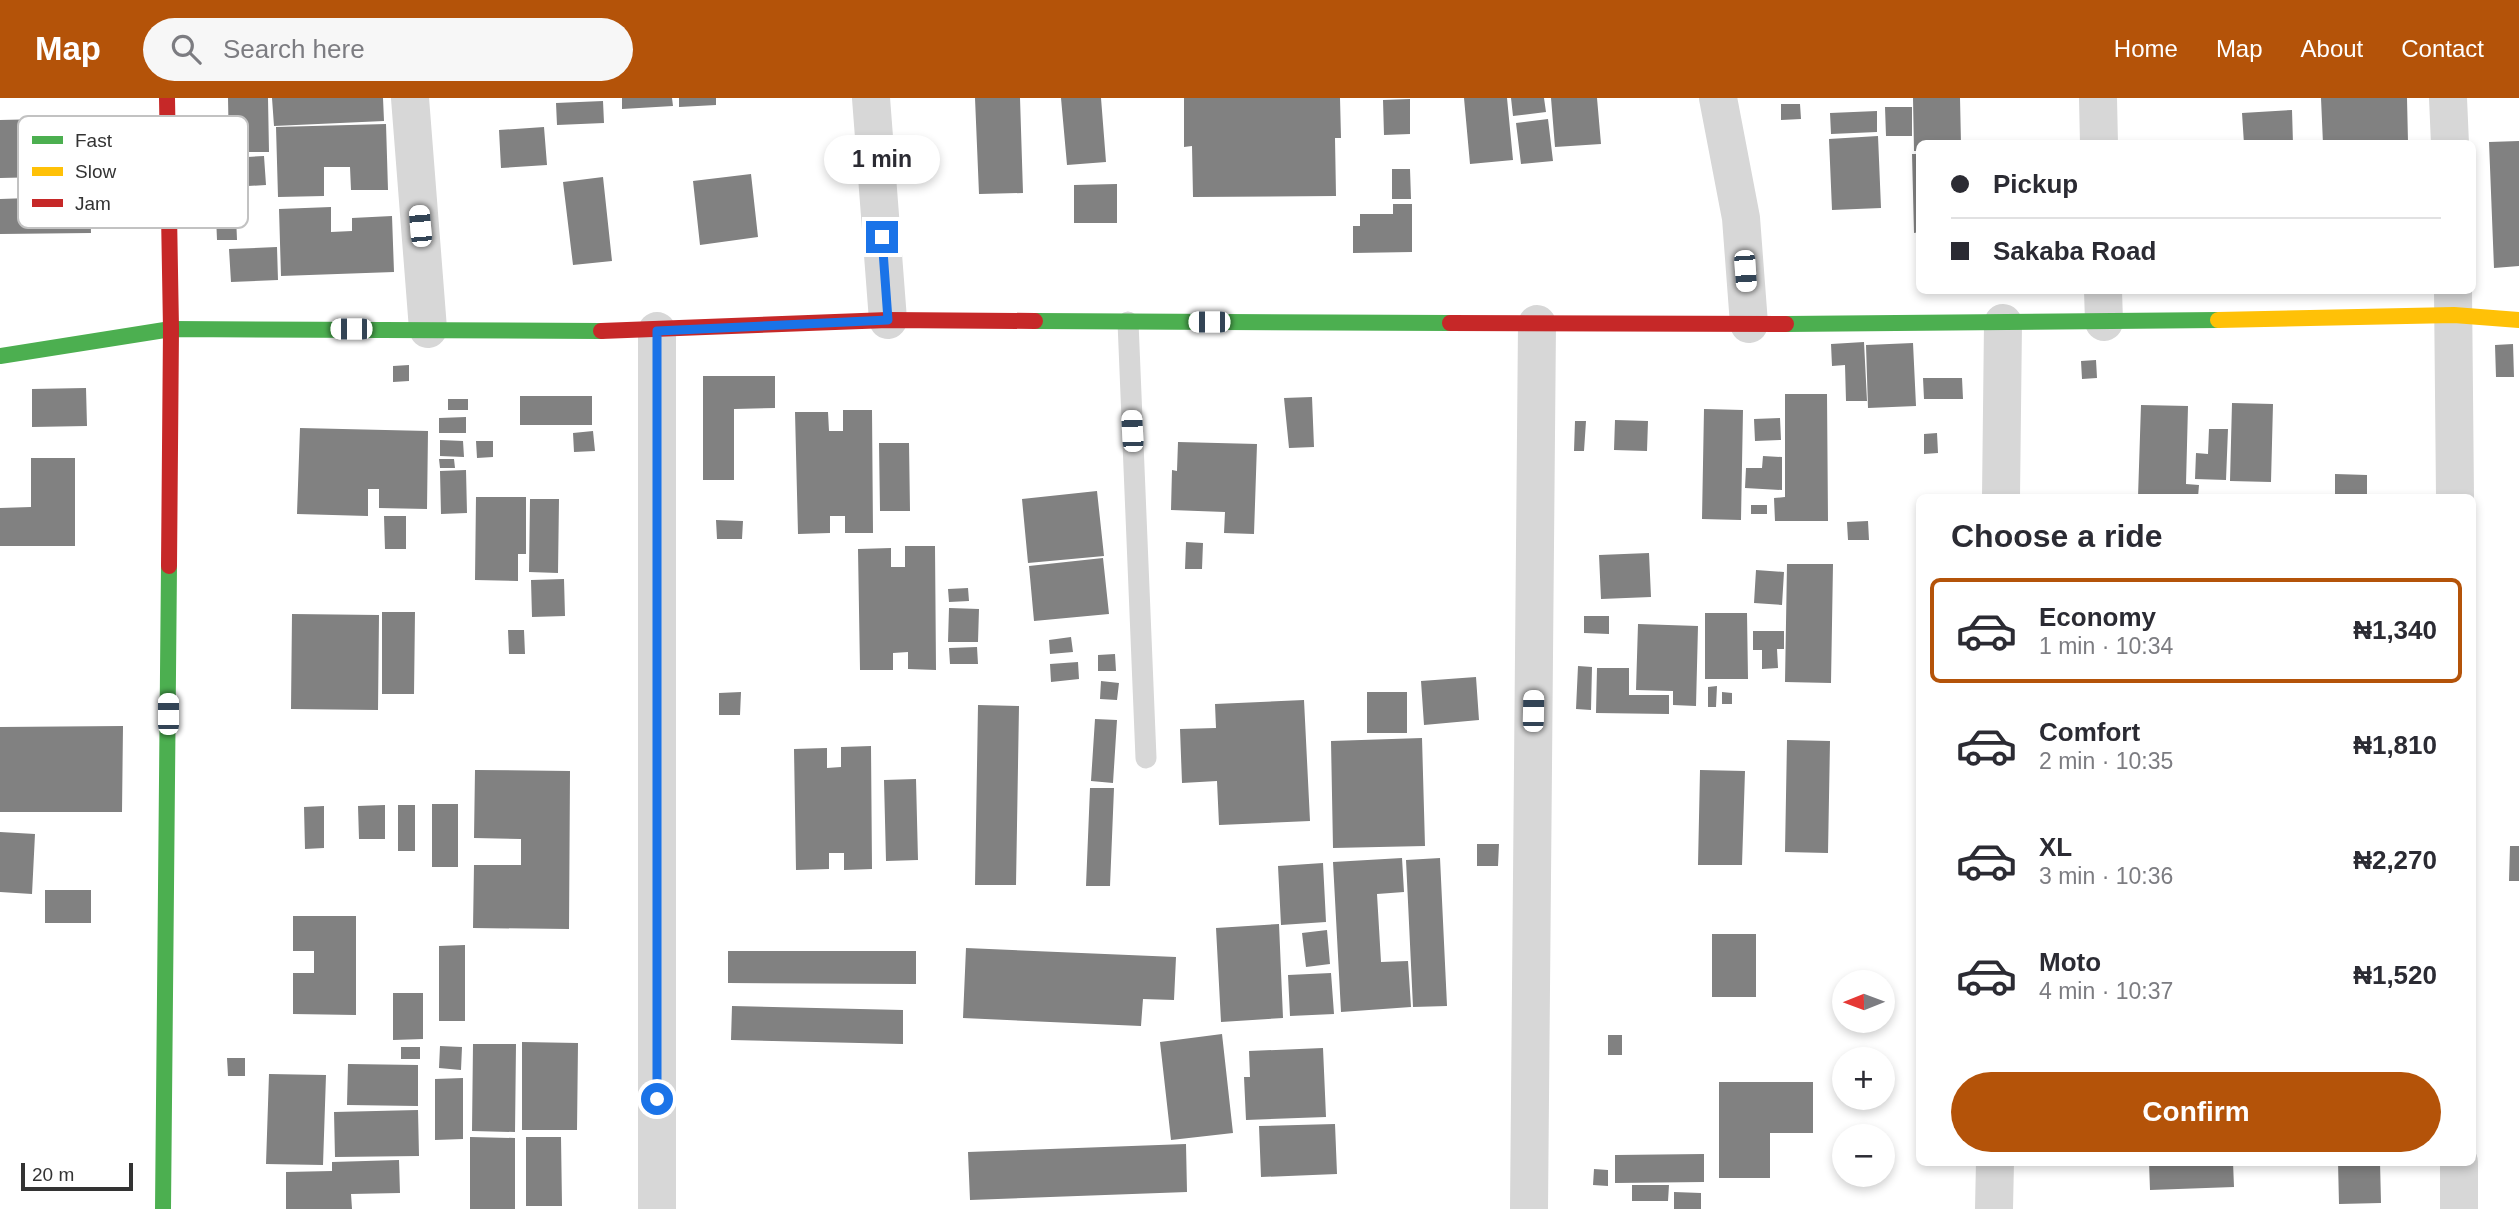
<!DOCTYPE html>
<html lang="en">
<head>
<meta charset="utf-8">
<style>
	body { margin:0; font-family:Arial,sans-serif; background:#f7f7f7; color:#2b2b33; height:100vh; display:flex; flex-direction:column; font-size:26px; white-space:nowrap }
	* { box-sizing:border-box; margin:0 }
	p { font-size:23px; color:#7c7c81 }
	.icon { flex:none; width:38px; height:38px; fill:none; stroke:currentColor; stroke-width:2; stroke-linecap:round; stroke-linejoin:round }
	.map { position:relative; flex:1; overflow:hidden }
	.side { position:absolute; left:1916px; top:396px; width:560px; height:672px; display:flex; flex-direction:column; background:#fff; border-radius:10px; box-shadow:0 4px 10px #0003 }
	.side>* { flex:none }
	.top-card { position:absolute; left:1916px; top:42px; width:560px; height:154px; border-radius:10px; box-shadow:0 4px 10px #0003; display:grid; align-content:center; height:154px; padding:0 35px; background:#fff }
	.needle { width:46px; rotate:269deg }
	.controls { position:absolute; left:1832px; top:872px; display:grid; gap:14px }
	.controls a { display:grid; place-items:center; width:63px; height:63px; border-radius:50%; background:#fff; box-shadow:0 4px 10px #0003; font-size:35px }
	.scale { position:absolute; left:21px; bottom:18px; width:112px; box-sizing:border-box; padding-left:7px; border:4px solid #333; border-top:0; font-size:19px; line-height:24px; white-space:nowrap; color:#333; -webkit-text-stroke:5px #fff; paint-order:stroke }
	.end { position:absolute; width:32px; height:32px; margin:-16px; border:9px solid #1a73e8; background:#fff; box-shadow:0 0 0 4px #fff }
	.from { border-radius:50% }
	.bubble { position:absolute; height:49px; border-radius:24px; background:#fff; box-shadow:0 4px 10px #0003; font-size:23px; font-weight:800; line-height:49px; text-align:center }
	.car { position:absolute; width:21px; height:42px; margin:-21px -10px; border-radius:9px; box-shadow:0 0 5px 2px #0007; background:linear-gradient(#fff 24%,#345 0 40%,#fff 0 76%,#345 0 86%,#fff 0) }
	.top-card b { display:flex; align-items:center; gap:24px; height:66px; font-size:26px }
	.top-card b+b { border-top:2px solid #e1e1e2 }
	.top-card i { width:18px; height:18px; background:#2b2b33 }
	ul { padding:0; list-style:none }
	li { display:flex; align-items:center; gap:21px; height:105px; margin:0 14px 10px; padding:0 21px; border:4px solid transparent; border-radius:10px }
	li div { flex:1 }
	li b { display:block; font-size:26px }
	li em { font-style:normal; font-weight:800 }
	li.on { border-color:#b45309 }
	li>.icon { width:63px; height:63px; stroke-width:1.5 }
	h2 { padding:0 35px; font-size:32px; line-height:84px }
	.button { display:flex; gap:14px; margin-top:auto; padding:14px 35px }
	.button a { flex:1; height:80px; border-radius:42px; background:#b45309; color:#fff; font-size:28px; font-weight:800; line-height:80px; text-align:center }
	header { display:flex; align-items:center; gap:42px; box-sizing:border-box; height:98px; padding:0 35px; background:#b45309; color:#fff }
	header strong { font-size:33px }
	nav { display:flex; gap:38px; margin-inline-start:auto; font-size:24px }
	.search { width:490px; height:63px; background:#f7f7f7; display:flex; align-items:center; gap:18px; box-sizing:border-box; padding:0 24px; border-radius:38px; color:#7c7c81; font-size:26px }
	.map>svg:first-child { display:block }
	.building { fill:#818181 }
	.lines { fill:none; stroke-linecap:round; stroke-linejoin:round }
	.lane { stroke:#d7d7d7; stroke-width:21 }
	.street { stroke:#d7d7d7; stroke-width:38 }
	.fast { stroke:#4caf50; stroke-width:16 }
	.slow { stroke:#ffc107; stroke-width:16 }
	.jam { stroke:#c62828; stroke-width:16 }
	.route { stroke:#1a73e8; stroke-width:9 }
	.key { fill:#fff; stroke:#c2c2c2; stroke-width:2 }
	.key-label { font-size:19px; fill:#333 }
</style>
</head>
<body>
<header>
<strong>Map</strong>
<div class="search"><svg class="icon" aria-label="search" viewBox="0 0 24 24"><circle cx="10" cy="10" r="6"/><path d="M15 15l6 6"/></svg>Search here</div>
<nav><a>Home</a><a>Map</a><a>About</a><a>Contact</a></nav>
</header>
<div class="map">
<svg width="2519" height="1111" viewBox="0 0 2519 1111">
	<rect width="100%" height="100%" fill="#fff"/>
	<path class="building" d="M228,0h40l1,54h-40z
		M272,0h111l1,23 -110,5z
		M622,0h50l1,8 -51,3z
		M679,0h37v7l-37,2z
		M975,0h45l3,95 -44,1z
		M1061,0h40l5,64 -39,3z
		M1184,0h156l1,40h-6l1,58 -143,1 -1,-51 -8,1z
		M1464,0h43l6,62 -43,4z
		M1511,0h33l2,14 -33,4z
		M1551,0h46l4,46 -46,3z
		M1913,0h47l1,46h-41v7h-6z
		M2321,0h86l1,44 -85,2z
		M1410,1v35l-26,1 -1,-35z
		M603,3l1,22 -47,2 -1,-22z
		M1781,6h19l1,15 -20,1z
		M1885,9h27v29h-26z
		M2292,12l1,34h-49l-2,-31z
		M1877,13v21l-46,2 -1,-21z
		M87,20l1,58 -88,2v-58z
		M1548,21l5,42 -32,3 -5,-41z
		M386,26l2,66h-37l-1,-23h-26v29l-46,1 -2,-70z
		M544,29l3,38 -46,3 -2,-38z
		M1878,38l3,72 -49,2 -3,-71z
		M2519,43v125l-25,2 -5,-126z
		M1912,56h8v78l-6,1z
		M264,58l2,29 -35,2 -1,-29z
		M1392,71h18l1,30h-19z
		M751,76l7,63 -58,8 -7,-64z
		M603,79l9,84 -39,4 -10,-83z
		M1117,86v39h-43v-38z
		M29,92h21l1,8 39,-1 1,36 -91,1v-35l29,-1z
		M1393,106h19v48l-59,1v-27h7v-12h33z
		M331,109v25l21,-1v-13l40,-2 2,56 -113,4 -2,-67z
		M236,117l1,25h-20l-1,-24z
		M277,149l1,33 -47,2 -2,-33z
		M1864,244l3,59h-21l-1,-36 -13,1 -1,-22z
		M1913,245l3,63 -48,2 -2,-63z
		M2513,246l1,33h-18l-1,-32z
		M2096,262l1,18 -15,1 -1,-18z
		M409,267v16l-16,1v-16z
		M703,278h72v32l-41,1v71h-31z
		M1923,280h39l1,21h-39z
		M86,290l1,38 -55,1v-38z
		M1785,296h42l1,127h-53l-1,-23 11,-1z
		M520,298h72v29h-72z
		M1312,299l2,50 -25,1 -5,-50z
		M448,301h20v11h-20z
		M2232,305l41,1 -2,78 -41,-1z
		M2141,307l47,1 -2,78 13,1 -1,12h-60z
		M1704,311l39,1 -2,110 -39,-1z
		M843,312h29l1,123h-28v-17h-15v17l-32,1 -3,-122h33l1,19h14z
		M466,319v16h-27v-15z
		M1780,320l1,22 -26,1 -1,-22z
		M1615,322l33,1 -1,30 -33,-1z
		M1575,323h11l-2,30h-10z
		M300,330l128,3 -1,78 -48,-1v-19h-11v27l-71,-2z
		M2209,331h19l-2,51 -31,-1 1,-26 12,1z
		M593,333l2,20 -21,1 -1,-19z
		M1937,335l1,20 -14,1v-20z
		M440,342l23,1 1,16 -24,-1z
		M476,343h17v16l-16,1z
		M1178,344l79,2 -3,90 -30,-1 1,-21 -54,-2 1,-40 5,1z
		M879,345h30l1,68h-30z
		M1763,358l19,1v33l-37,-2 1,-20h16z
		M31,360h44v88h-75v-38l31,-1z
		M439,361h15l1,9h-15z
		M466,372l1,43 -26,1 -1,-43z
		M2335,376l32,1v22h-32z
		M1097,393l7,65 -76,7 -6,-64z
		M476,399h50v57h-8v27l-43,-1z
		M530,401h29l-1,74 -29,-1z
		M1751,407h16v9h-16z
		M384,418h22v33h-21z
		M716,422l27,1 -1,18h-25z
		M1868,423l1,19h-21l-1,-18z
		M1186,444l17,1 -1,26h-17z
		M905,448h30l1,124 -28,-1v-17l-15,1v17h-33l-2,-121 33,-1v19h14z
		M1649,455l2,44 -50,2 -2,-44z
		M1103,460l6,56 -75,7 -5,-55z
		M1787,466h46l-2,119 -46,-1z
		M1756,472l28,2 -2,33 -28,-2z
		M564,481l1,37 -33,1 -1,-37z
		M968,490l1,13 -20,1 -1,-13z
		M949,510l30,1 -1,33h-30z
		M382,514h33l-1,82h-32z
		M1705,515h42l1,66h-43z
		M292,516l87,1 -1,95 -87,-1z
		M1584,518h25v18l-25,-1z
		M1638,526l60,2 -2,80 -23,-1v-14l-37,-1z
		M508,532h16l1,24h-16z
		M1753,533h31v18h-7l1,19 -16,1v-19h-9z
		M1071,539l2,15 -23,2 -1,-14z
		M977,549l1,17h-28l-1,-16z
		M1115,556l1,17h-18v-16z
		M1078,564l1,17 -28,3 -1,-18z
		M1578,568l14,1 -1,43 -15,-1z
		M1597,570h32v27h40v19l-73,-1z
		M1476,579l3,43 -55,5 -3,-44z
		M1101,583l18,2 -2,17 -17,-1z
		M1717,588l-1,21h-8v-20z
		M741,594l-1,23h-21v-22z
		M1367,594h40v41h-40z
		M1722,594l10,1v11h-10z
		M1304,602l6,121 -91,4 -2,-44 -35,2 -2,-54 36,-1 -1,-24z
		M978,607l41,1 -3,179h-41z
		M1095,621l22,1 -4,63 -22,-2z
		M123,628l-1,86h-122v-85z
		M1422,640l3,108 -92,2 -2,-107z
		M1787,642l43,1 -2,112 -43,-1z
		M871,648l1,123 -28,1v-17h-15v16l-33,1 -2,-121 33,-1v20l14,-1v-20z
		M475,672l95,1 -1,158 -96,-1 1,-63h47v-26l-47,-1z
		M1700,672l45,1 -3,94h-44z
		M916,681l2,81 -32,1 -2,-81z
		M1090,690h24l-4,98h-24z
		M432,706h26v63h-26z
		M385,707v34h-26l-1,-33z
		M398,707h17v46h-17z
		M324,708v42l-19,1 -1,-42z
		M0,734l35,2 -3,60 -32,-2z
		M1477,746h22l-1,22h-21z
		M2510,748h9v35h-10z
		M1402,760l2,34 -27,2 4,68 27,-1 3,46 -70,5 -8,-150z
		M1440,760l7,148 -34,1 -7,-147z
		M1323,765l3,59 -45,3 -3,-59z
		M45,792h46v33h-46z
		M293,818h63v99l-63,-1v-41h21v-22h-21z
		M1279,826l4,94 -62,4 -5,-94z
		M1327,832l3,34 -24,3 -4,-34z
		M1712,836h44v63h-44z
		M465,847v76h-26v-75z
		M966,850l210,9 -2,43 -31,-1 -2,27 -178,-8z
		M728,853h188v33l-188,-1z
		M1331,875l3,41 -44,2 -2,-41z
		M393,895h30v46l-30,1z
		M732,908l171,4v34l-172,-4z
		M1222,936l11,99 -62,7 -11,-98z
		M1608,937h14v20h-14z
		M522,944l56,1 -1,87h-55z
		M473,946h43l-1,88 -43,-1z
		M440,948l22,1 -1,23 -22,-2z
		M401,949h19v12h-19z
		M1323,950l3,69 -80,3 -2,-43h6l-1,-26z
		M227,960h18v18h-17z
		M348,966l70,1v41l-71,-1z
		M269,976l57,1 -3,90 -57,-1z
		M463,980v61l-28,1v-61z
		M1719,984h94v51h-43v45h-51z
		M418,1012l1,46 -84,1 -1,-45z
		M1335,1026l2,50 -76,3 -2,-51z
		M470,1039l45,1v71h-45z
		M526,1039h35l1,69h-36z
		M1186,1046l1,48 -217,8 -2,-48z
		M1704,1056v28l-89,1v-28z
		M399,1062l1,33 -49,1 1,15h-66v-37l46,-1v-9z
		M2149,1064h84l1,25 -84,3z
		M2338,1064h42l1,41 -42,1z
		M1594,1071l14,1v16l-15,-1z
		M1632,1087h37l-1,16h-36z
		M1674,1094l27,1v16h-27z"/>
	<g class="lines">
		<path class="lane" d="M1128,224l18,436"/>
		<path class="street" d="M410,0l18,231
			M871,0l17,222
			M1718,0l23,120 8,106
			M2098,0l1,46
			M2448,0l2,46
			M2103,192l1,32
			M2453,192l2,207
			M2001,399l2,-174
			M2459,1064v47
			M657,1111v-878
			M1529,1111l8,-885
			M1994,1111l1,-47"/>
		<path class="fast" d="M1035,223l415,2
			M1786,226l432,-4
			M0,258l171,-27 430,2
			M163,1111l6,-643"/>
		<path class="slow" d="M2218,222l236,-5 65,5"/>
		<path class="jam" d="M167,0l4,231 -2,237
			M1450,225l336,1
			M601,233l287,-11 147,1"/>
	</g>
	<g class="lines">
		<path class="route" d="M657,1001v-768l231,-11 -6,-83"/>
	</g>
	<rect x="18" y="18" width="230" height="112" rx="10" class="key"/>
	<rect x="32" y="38" width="31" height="8" fill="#4caf50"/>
	<rect x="32" y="69" width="31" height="9" fill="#ffc107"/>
	<rect x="32" y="101" width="31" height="8" fill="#c62828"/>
	<g class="key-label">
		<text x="75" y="49">Fast</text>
		<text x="75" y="80">Slow</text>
		<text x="75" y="112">Jam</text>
	</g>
</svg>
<div class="controls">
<a><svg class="needle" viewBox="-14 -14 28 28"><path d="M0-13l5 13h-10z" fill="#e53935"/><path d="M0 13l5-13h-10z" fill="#7c7c81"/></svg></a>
<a>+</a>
<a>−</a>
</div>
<div class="scale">20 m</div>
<i class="end from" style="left:657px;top:1001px"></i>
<i class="end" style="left:882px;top:139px"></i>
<div class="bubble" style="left:824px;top:37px;width:116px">1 min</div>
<i class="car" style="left:420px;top:128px;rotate:355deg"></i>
<i class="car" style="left:1745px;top:173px;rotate:176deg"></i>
<i class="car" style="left:1209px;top:224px;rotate:270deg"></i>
<i class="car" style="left:351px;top:231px;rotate:270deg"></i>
<i class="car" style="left:1132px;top:333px;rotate:357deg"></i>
<i class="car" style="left:1533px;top:613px;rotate:1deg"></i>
<i class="car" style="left:168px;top:616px;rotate:0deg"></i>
<div class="top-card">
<b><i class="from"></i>Pickup</b>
<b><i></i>Sakaba Road</b>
</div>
<section class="side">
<h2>Choose a ride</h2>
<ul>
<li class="on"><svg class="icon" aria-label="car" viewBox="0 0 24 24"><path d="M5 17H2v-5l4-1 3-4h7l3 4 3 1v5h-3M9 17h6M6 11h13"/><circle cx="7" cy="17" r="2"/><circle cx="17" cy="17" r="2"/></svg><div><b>Economy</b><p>1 min · 10:34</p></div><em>₦1,340</em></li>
<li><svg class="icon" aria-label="car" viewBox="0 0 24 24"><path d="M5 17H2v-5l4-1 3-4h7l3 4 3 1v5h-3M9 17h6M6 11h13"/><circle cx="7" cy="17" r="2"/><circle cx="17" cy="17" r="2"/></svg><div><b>Comfort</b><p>2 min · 10:35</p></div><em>₦1,810</em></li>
<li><svg class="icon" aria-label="car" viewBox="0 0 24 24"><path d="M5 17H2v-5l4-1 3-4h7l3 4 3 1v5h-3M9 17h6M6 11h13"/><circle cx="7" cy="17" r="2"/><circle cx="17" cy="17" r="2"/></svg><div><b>XL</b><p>3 min · 10:36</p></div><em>₦2,270</em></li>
<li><svg class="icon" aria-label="car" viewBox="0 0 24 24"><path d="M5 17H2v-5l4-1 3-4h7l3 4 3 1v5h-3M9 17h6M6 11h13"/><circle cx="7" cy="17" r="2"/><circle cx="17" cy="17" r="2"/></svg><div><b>Moto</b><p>4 min · 10:37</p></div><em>₦1,520</em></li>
</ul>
<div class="button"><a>Confirm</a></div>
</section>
</div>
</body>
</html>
